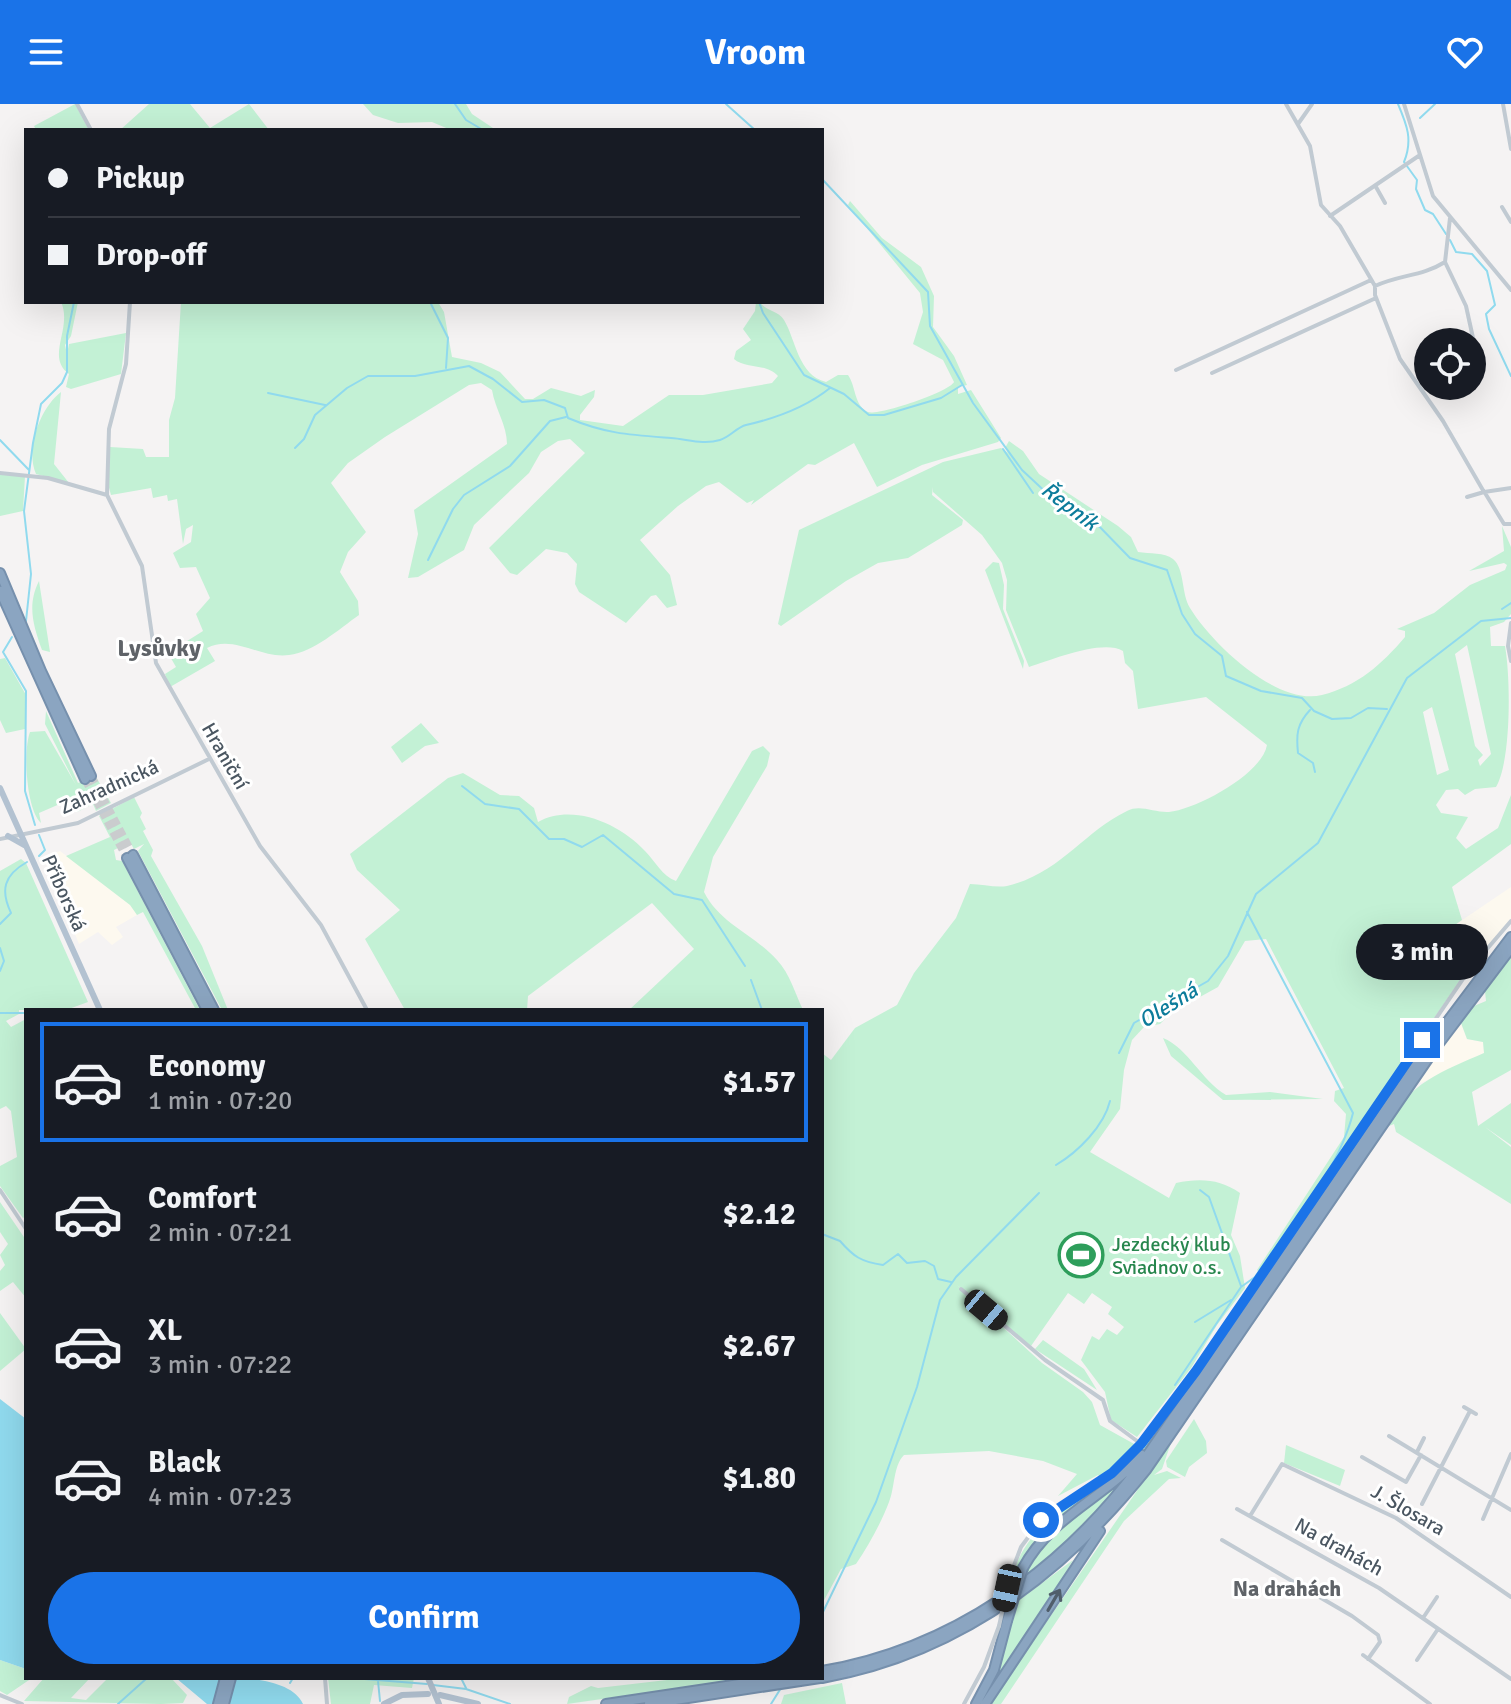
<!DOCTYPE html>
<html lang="en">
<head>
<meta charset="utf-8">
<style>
	body { margin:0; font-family:Signika,sans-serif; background:#20242c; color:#f1f3f6; height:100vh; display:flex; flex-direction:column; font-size:30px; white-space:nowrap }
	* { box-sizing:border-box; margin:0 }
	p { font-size:26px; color:#9ea1a6 }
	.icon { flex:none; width:44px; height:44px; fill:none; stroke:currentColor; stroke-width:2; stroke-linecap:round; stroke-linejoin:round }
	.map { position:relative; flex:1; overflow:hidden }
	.panel { position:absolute; left:24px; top:904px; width:800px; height:672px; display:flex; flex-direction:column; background:#171b24; border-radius:0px; box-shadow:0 8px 32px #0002 }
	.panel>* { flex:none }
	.guide { position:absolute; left:24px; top:24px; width:800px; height:176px; border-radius:0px; box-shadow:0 8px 32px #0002; display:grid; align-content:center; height:176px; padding:0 24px; background:#171b24 }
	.tools { position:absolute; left:1414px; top:224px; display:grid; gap:16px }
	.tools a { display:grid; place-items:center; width:72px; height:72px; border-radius:50%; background:#171b24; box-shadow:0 8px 32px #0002; font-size:40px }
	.end { position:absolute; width:36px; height:36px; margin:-18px; border:10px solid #1a73e8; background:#fff; box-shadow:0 0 0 4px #fff }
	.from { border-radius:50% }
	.bubble { position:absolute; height:56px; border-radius:28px; background:#171b24; box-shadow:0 8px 32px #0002; font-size:26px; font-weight:700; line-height:56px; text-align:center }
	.car { position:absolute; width:24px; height:48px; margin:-24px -12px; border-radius:10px; box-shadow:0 0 6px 2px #0007; background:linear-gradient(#222 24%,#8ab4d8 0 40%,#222 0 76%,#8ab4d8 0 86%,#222 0) }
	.guide b { display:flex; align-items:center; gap:28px; height:76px; font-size:30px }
	.guide b+b { border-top:2px solid #363941 }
	.guide i { width:20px; height:20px; background:#f1f3f6 }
	ul { padding:14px 0 0; list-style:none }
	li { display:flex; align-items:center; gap:24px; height:120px; margin:0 16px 12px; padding:0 8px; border:4px solid transparent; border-radius:0px }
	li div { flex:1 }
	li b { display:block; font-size:30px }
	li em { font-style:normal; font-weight:700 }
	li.current { border-color:#1a73e8 }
	li>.icon { width:72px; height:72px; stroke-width:1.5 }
	.button { display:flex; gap:16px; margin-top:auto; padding:16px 24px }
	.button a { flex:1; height:92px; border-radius:48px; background:#1a73e8; color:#fff; font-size:32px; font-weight:700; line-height:92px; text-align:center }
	header { display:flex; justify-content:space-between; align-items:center; height:104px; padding:0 24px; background:#1a73e8; color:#fff; font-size:36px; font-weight:700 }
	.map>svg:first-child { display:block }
	.commercial { fill:#fdf9ef }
	.green { fill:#c3f1d5; fill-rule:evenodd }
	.water { fill:#90daee }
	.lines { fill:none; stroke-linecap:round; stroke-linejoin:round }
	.stream { stroke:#90daee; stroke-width:2 }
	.highway-tunnel { stroke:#caccce; stroke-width:8; stroke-dasharray:8 4; stroke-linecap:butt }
	.highway-casing { stroke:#7690ad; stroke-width:12 }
	.minor { stroke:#c1cad2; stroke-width:4 }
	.major { stroke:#b3c2d1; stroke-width:6 }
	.highway { stroke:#8ba5c1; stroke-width:8 }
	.highway-bridge-casing { stroke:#7690ad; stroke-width:12; stroke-linecap:butt }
	.minor-bridge { stroke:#c1cad2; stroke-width:4 }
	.major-bridge { stroke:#b3c2d1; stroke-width:6 }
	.highway-bridge { stroke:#8ba5c1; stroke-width:8 }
	.oneway { stroke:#505e6b }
	.route { stroke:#1a73e8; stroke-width:10 }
	.labels { text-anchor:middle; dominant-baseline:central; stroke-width:6; stroke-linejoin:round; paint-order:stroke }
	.street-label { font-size:20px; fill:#4a5661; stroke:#fff }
	.leisure-label { font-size:20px; fill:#27864d; stroke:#fff; text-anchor:start }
	.water-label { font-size:22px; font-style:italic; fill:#0c7c9b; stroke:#fff }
	.neighbourhood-label { font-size:22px; font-weight:bold; fill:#5f6368; stroke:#fff }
	.quarter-label { font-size:24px; font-weight:bold; fill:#5f6368; stroke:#fff }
</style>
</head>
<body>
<header><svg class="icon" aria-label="menu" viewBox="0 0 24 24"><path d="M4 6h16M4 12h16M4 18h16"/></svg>Vroom<svg class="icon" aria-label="heart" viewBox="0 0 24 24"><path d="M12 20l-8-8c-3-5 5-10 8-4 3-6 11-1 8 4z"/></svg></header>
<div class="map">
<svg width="1511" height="1600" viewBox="0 0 1511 1600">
	<rect width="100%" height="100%" fill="#f5f3f3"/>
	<path class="commercial" d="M60,747l72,55 5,9 -21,12 7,10 -11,8 -14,-13 -19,12 -32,-80 5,-10z
		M1511,783v31l-44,52 -18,-41z
		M1461,919l6,16 16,3 1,11 -63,30 -2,-5z"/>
	<path class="green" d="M75,0l14,26h-53l-2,-4z
		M149,0h41l20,24 39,-24 20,26h-149z
		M363,0h103l6,10 24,16h-45l-19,-8 -34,1 -25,-8z
		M850,97l32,37 39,29 13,29 -1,31 21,29 13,29 -9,2v7l13,-4 30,48 -3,4 -76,23 -45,22 -23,-44 -39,22 -7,-1 -57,41 3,-5 -7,3 -28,-21 -13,4 -28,20 -38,34 30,35 7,30 -10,3 -11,-13 -5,1 -25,27 -47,-31 -4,-8 2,-20 -10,-11 -21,-4 -29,26 -7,-2 -21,-25 96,-95 -15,-14 -12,2 -17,11 -12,21 -55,52 -10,25 -46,27 -10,1 10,-44 -4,-24 93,-66c0,-19 -12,-35 -15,-54l-11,-7 -12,2 -84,52 -37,26 -17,20 35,49 -18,20 -8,20 18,29 1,14c-20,14 -45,37 -70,40 -29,4 -55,-21 -82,-7l8,13 -45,26 -5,-13 11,-7 -8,-14 35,-22 -7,-17 14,-16 -14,-31 -16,1 -7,-15 18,-11 2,-17 -7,4 -3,15 -6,-45 -9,2 -1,-6 -14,3 -2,-10 -40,7 -3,-11 2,-37 33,2 3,8h23v-37l6,-22 6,-96h257l6,10 8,45 29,6 19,9 25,27h8l18,-11 30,8 14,-6 -1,7 -14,18v5l43,6 46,-31h34l69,-12 6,-7c-12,-13 -33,-7 -44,-17l2,-8 15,-11 -8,-11 12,-18 1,-9h4c5,9 18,8 24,18 12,20 14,55 42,62l12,-7h10c8,11 6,31 20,37 10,4 81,-20 86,-30l-11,-22 -30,-16 10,-32 -3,-19 -72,-88z
		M61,198h17l-7,34 -6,9 2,9 2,-10 57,-11 -5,41 -50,15 -5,-2 3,-13c-24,-17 4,-46 -8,-72z
		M61,288l-7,72 15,19 -33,-9c-11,-25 4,-66 25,-82z
		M1009,337l14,10 16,23 79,52 13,11 7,15c12,2 26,0 35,7 12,10 8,34 17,49 22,36 87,98 132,87 36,-9 60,-31 83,-58v-6l-8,-2 37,-16 36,-28 35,-15 2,-5 -3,-2 -35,8 35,-20 -2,-25 9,21v67l-7,8 -14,5 1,19h14c6,34 6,116 -9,141l-21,2 -10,6 -7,-6 -12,1 -10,15 5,8 27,4 -12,21 10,11 32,-21 13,-33v49l-59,43 10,33 -13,9 18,41 -207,303 -3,-3 87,-133 2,-23 -12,-13 1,-10 9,-3 -78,-149 -21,2 -27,46 -47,26 -11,11 -16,3 -12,13 -8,30 -4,39 -30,43 79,46 7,-15c24,-5 44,-4 64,10l-9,42 9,21 5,32 -28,37 -26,43 -54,69 -26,-17 -6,-28 -24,-32 11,-24 7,4 8,-11 10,6 7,-8 -16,-13 4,-7 -20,-14 -8,11 -16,-11 -37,53 -74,-61 85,78 41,29 9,10 8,23 36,20 -2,4 -33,29 -3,-3 -40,21 19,-22 -34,-13 -54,-10 -85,4c-11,11 -9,33 -15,47 -8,21 -20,43 -33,62l-15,5 -19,35v-551l9,7 24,-32 42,-23 17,-32 42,-55 14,-34c12,0 26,4 37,2 54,-13 76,-54 120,-75 13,-7 28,2 42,1 28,-3 93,-38 98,-67l-61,-48 -68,12 -5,-38 -8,-8 -2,-12c-21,-12 -71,9 -94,16l-23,-57 1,-30 -5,-17 -20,-28 -49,-43v-5l-1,8 31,25 -1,5 -54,33 -30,5 -32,18 -65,45 -3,-2 21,-94 144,-68 58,-14 9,6 -5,-6zM1467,541l24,109 -11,12 -2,-6 5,-5 -8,-9 -20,-92zM1432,603l17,63 -12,5 -14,-63z
		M0,370l25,2 -2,35 -23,5z
		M993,458l6,1 5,22 -1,24 21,52 -1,8 -38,-99z
		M39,477l11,71 -8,-2c-9,-25 -15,-45 -3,-69z
		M5,554l21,37 -1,34 -19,4 -6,-13v-61z
		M46,607l32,72 17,-8 16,28 -15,8 -3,-7 -16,8 -8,-12 -30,13 2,10c-15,-14 -18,-73 -11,-91l15,-1 31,54 -31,-61z
		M421,619l18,20 -14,3 -23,17 -11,-16z
		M763,642l7,7 -3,13 -54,91 -9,35c16,32 51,43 73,68 13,14 18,33 26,50h-174l65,-61 -42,-46 -124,93 -1,14h-122l-40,-71 35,-29 -43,-40 -7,-16 98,-76 15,-5 37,22 19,1 15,12 4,14c34,-19 81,1 107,29 11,11 17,25 31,30l76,-130z
		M134,693l8,16 -2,4 6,12 -3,2 10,19 -2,6 51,90 26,64h-6l-84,-159 6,-7 -10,5 -4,-7 -16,8 2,10 6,1 78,149h-4l-53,-98 -6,3 -7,-10 -64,-49 44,-19 -11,-21z
		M21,755l5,4 62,139 -22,8h-47v4l-13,7 5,6 15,-8v197l-3,2 -23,-32v-20l17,-9 -6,-46 -5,-5 -6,3v-238z
		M1511,853v113l-39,22 6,34 33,-23v42l-26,-18 26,20v57l-115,-72 -2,-8 -5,2c16,-42 56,-56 95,-73l-1,-11 -16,-3 -6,-16 13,-17 12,-5 -1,-10z
		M1163,934c25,10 38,42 63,57l44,-3 53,7 -100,1 -52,-44z
		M0,1098l26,38v58l-13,-16 -13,9v-20l5,-6 -5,-10 8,-11 -8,-12z
		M0,1209l26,36 -26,22z
		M1043,1236l41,29 13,21 -62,-41z
		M1194,1315l12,22 1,12 -18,14 -4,10 -18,-10 -1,-6z
		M1151,1331l3,3c-43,53 -111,76 -139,141l-3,-1c18,-73 99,-85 139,-143z
		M1172,1336l-10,29 -8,6 13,-4 14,7 -12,1 -45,42 -123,183h-11z
		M1286,1341l59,25 -5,16 -56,-23z
		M1124,1377l-54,59 -49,41c21,-49 62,-70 103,-100z
		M1073,1456l-32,56 -57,81 17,-36 13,-57z
		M0,1556l26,9v9h6l-25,17 -7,-4z
		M44,1574h46l-19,20 15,2 22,-22h63l16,17 -4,8 -22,1 -137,-3z
		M328,1574h86l-2,10 -38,-3 -4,19h-39z
		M684,1574h65l-182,26 2,-7 22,-11 7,2z
		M842,1579l4,21h-65l3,-9z"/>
	<path class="water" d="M0,1295l26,20v250l-26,-9z
		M176,1574c31,0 112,-8 127,26h-96z"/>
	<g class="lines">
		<path class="stream" d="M455,0l11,16 17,10
			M726,0l29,26
			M1398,0c9,21 15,36 6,58l13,18 -1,9 9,21 8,4 13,20
			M1420,14l15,-14
			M822,75l106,113 2,34 43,77 49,67 29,27 42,23 37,38 37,12 15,44 13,20 27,22 4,20 35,15 41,7 12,13 18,8 19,-1 17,-10 19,1
			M1450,136l6,12 16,2 15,17 8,34 -9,9 3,15 22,47
			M430,198l18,36 -2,30
			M759,198l4,11 41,62 40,19 25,21h15l57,-17 21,-13
			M268,289l57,12
			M0,336l29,30
			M295,344l9,-9 11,-24 32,-27 21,-12h47l54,-10 24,13 29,23 22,-2 21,8 3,10c38,16 63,17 103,20 16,1 32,7 49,2 10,-3 17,-13 26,-15 31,-7 59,-17 84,-37
			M1003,345l30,44
			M428,456l25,-51 11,-14 46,-29 40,-45 16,-4
			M1502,505l9,-6
			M26,517l5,-47 -7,-63 9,-68 8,-39 21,-21 5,-11v-36l7,-34
			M12,533l-9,15 23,39 -1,100 10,34
			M1310,606c-13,14 -14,24 -12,43l15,10 2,9
			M462,682l23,18 34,5 30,30h15l18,8 21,-12 71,59 28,6 43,66
			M39,731l6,15 -6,6
			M0,820l11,-11c-11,-23 -7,-38 16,-51
			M0,844l4,13 -4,10
			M751,876l11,30
			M0,909h26
			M1119,949l15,-30 74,-42 20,-25 28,-62 62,-51 89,-165 74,-57 30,-3
			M1056,1061c22,-13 48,-39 54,-64
			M1200,1086l9,7 32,89
			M822,1130l18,7c13,15 21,21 43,24l15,-11 9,9 18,-2 9,5 4,13 13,3
			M1195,1218l36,-22
			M1175,1281l66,-98 14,-10c34,-51 83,-104 98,-164l-106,-201
			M822,1510l54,-112 41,-115 23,-87 16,-23 83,-84
			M352,1574l75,6
			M461,1574l5,10
			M378,1577l2,20
			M290,1579l3,-5
			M433,1581l33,4 44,15
			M118,1600l29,-26
			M771,1600l10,-16"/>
		<path class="highway-tunnel" d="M91,672l42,79
			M85,675l42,79"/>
		<g class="highway-casing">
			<path id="highway" d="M0,469l41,98 50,105
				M0,487l85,188
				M133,751l81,155
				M127,754l80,152
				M1023,1464c28,-52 82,-70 119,-113
				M822,1567c130,-22 239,-100 317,-204l290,-421 82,-109
				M822,1574c135,-24 240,-103 324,-208l288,-420 77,-102
				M218,1600l7,-26
				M224,1600l7,-26
				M606,1600l174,-26
				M649,1600l171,-26
				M976,1600l18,-34 13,-49
				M985,1600l115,-173"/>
		</g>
		<path class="minor" d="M77,0l14,26
			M1286,0l24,42 11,59 19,21 35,60v9l25,64 43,62 41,71 27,-4
			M1404,0l29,92 78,94
			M1503,0l8,45
			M1298,20l14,-20
			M1376,83l9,16
			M1502,103l9,15
			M1330,112l90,-61
			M1445,158l21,44 9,41
			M1375,182c23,-11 48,-10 70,-24l5,-44
			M130,198l-4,62 -17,65 -2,66 35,71 14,97 104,183 61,79 46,85
			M1176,266l195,-90
			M1212,269l164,-75
			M0,369l48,5 59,17
			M1485,389l19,31h7
			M1467,393l17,-5
			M1511,519l-3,23 3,15
			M0,735l78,-16 131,-64
			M0,1086l26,39
			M961,1185l84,71 58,40 7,21 31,23
			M1464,1303l12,7
			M1389,1332l122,74
			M1417,1348l7,-14
			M1362,1353l44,25 15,-27
			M1422,1400l48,-93
			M1237,1405l142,79 132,91
			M1250,1412l32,-52 114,54 115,79
			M1483,1415l28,-65
			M1222,1436l130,76 26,19 2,7 -12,17
			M1010,1472l11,-29 20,-27 71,-47 29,-29 55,-73 273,-401 42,-49
			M1423,1514l14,-21
			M1363,1551l67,49
			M1417,1556l21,-31
			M325,1574l2,26
			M0,1591l22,9
			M964,1600l20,-37 15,-41"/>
		<path class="major" d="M0,684l100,222
			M8,732l16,9
			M440,1591l38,9
			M384,1600l18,-9 26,-1"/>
		<use href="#highway" class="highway"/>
		<g class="highway-bridge-casing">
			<path id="highway-bridge" d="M1007,1517l16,-53"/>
		</g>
		<path class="minor-bridge" d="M999,1522l11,-50"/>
		<path class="major-bridge" d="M428,1574l11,26"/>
		<use href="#highway-bridge" class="highway-bridge"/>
	</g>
	<defs><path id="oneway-shaft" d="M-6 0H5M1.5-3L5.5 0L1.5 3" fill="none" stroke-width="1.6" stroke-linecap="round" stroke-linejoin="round" transform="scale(2)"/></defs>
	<use class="oneway" href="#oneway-shaft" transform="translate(1054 1496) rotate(-60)"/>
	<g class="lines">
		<path class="route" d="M1041,1416l71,-47 29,-29 55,-73 226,-331"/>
	</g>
	<defs>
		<g id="stadium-ring" transform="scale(2.3)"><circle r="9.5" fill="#fff" stroke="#2e9e5b" stroke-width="1.5"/><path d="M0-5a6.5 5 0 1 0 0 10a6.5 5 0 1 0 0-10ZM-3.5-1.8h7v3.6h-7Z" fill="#2e9e5b"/></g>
	</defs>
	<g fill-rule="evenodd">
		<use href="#stadium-ring" x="1081" y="1151"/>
	</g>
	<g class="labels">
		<g class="street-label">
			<text transform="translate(225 652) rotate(60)">Hraniční</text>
			<text transform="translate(109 683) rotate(-24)">Zahradnická</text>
			<text transform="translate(64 789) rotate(66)">Příborská</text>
			<text transform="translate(1408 1406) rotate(30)">J. Šlosara</text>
			<text transform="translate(1339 1443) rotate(29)">Na drahách</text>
		</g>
		<g class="leisure-label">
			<text x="1112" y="1140">Jezdecký klub<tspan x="1112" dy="23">Sviadnov o.s.</tspan></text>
		</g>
		<g class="water-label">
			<text transform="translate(1070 402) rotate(37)">Řepník</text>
			<text transform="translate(1168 901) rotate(-32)">Olešná</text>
		</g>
		<g class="neighbourhood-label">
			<text x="1287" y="1484">Na drahách</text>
		</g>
		<g class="quarter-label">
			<text x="159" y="544">Lysůvky</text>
		</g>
	</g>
</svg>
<div class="tools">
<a><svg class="icon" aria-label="locate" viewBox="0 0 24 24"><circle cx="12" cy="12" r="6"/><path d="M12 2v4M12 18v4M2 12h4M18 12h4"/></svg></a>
</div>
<i class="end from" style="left:1041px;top:1416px"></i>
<i class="end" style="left:1422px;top:936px"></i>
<div class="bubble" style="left:1356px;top:820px;width:132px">3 min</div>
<i class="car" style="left:986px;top:1206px;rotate:130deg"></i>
<i class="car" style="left:1007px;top:1484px;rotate:192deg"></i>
<div class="guide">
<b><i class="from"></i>Pickup</b>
<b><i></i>Drop-off</b>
</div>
<section class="panel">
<ul>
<li class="current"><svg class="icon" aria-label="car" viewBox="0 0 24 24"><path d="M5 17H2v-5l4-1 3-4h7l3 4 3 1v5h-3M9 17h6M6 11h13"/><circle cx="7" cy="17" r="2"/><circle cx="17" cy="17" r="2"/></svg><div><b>Economy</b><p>1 min · 07:20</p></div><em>$1.57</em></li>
<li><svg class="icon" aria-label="car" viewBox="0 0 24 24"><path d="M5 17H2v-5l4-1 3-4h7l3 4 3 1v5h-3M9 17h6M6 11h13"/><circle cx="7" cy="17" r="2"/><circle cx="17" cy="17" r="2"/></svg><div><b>Comfort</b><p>2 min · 07:21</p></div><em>$2.12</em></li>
<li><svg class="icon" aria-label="car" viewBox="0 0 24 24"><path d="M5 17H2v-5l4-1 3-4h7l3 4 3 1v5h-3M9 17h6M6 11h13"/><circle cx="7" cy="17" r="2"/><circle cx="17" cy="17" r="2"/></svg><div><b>XL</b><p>3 min · 07:22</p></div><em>$2.67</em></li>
<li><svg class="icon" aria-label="car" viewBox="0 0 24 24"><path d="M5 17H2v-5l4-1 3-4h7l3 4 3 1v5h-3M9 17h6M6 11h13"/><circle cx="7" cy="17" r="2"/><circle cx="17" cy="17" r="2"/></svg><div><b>Black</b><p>4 min · 07:23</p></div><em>$1.80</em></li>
</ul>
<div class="button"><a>Confirm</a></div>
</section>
</div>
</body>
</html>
